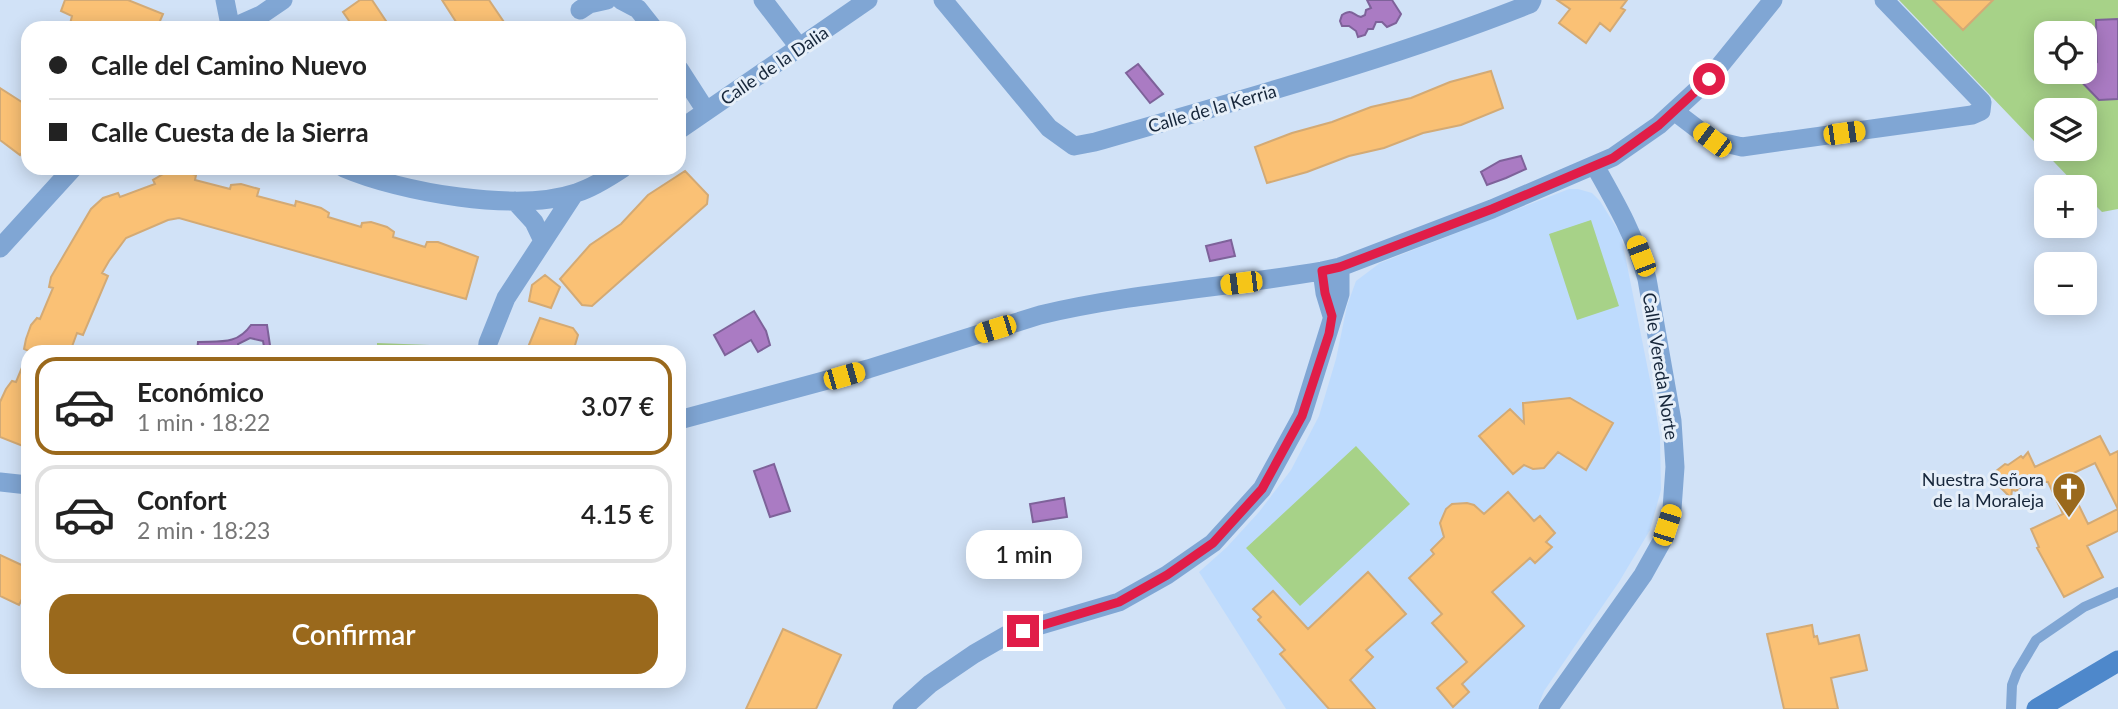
<!DOCTYPE html>
<html lang="es">
<head>
<meta charset="utf-8">
<style>
	body { margin:0; font-family:Lato,sans-serif; background:#f2f2f2; color:#222; height:100vh; display:flex; flex-direction:column; font-size:26px; white-space:nowrap }
	* { box-sizing:border-box; margin:0 }
	p { font-size:23px; color:#767676 }
	.icon { flex:none; width:38px; height:38px; fill:none; stroke:currentColor; stroke-width:2; stroke-linecap:round; stroke-linejoin:round }
	.map { position:relative; flex:1; overflow:hidden }
	.drawer { position:absolute; left:21px; top:345px; width:665px; height:343px; display:flex; flex-direction:column; background:#fff; border-radius:21px; box-shadow:0 4px 18px #0003 }
	.drawer>* { flex:none }
	.top-card { position:absolute; left:21px; top:21px; width:665px; height:154px; border-radius:21px; box-shadow:0 4px 18px #0003; display:grid; align-content:center; height:154px; padding:0 28px; background:#fff }
	.tools { position:absolute; left:2034px; top:21px; display:grid; gap:14px }
	.tools a { display:grid; place-items:center; width:63px; height:63px; border-radius:14px; background:#fff; box-shadow:0 4px 18px #0003; font-size:35px }
	.end { position:absolute; width:32px; height:32px; margin:-16px; border:9px solid #e11d48; background:#fff; box-shadow:0 0 0 4px #fff }
	.from { border-radius:50% }
	.bubble { position:absolute; height:49px; border-radius:21px; background:#fff; box-shadow:0 4px 18px #0003; font-size:23px; font-weight:600; line-height:49px; text-align:center }
	.car { position:absolute; width:21px; height:42px; margin:-21px -10px; border-radius:9px; box-shadow:0 0 5px 2px #0007; background:linear-gradient(#f5c518 24%,#345 0 40%,#f5c518 0 76%,#345 0 86%,#f5c518 0) }
	.top-card b { display:flex; align-items:center; gap:24px; height:66px; font-size:26px }
	.top-card b+b { border-top:2px solid #e0e0e0 }
	.top-card i { width:18px; height:18px; background:#222 }
	ul { padding:12px 0 0; list-style:none }
	li { display:flex; align-items:center; gap:21px; height:98px; margin:0 14px 10px; padding:0 14px; border:4px solid #e0e0e0; border-radius:21px }
	li div { flex:1 }
	li b { display:block; font-size:26px }
	li em { font-style:normal; font-weight:600 }
	li.active { border-color:#9a691c }
	li>.icon { width:63px; height:63px; stroke-width:1.5 }
	.primary-button { display:flex; gap:14px; margin-top:auto; padding:14px 28px }
	.primary-button a { flex:1; height:80px; border-radius:21px; background:#9a691c; color:#fff; font-size:28px; font-weight:600; line-height:80px; text-align:center }
	.map>svg:first-child { display:block }
	.built { fill:#bedbfd }
	.green { fill:#a7d288; fill-rule:evenodd }
	.water { fill:#aa7bc3; stroke:#7e629a; stroke-width:2 }
	.building { fill:#fac175; stroke:#d3aa75; stroke-width:2; fill-rule:evenodd }
	.lines { fill:none; stroke-linecap:round; stroke-linejoin:round }
	.lane { stroke:#80a6d4; stroke-width:10 }
	.street { stroke:#80a6d4; stroke-width:19 }
	.secondary { stroke:#4e88cb; stroke-width:21 }
	.route { stroke:#e11d48; stroke-width:9 }
	.labels { text-anchor:middle; dominant-baseline:central; stroke-width:6; stroke-linejoin:round; paint-order:stroke }
	.street-label { font-size:18px; fill:#16263a; stroke:#e6eff9 }
	.poi-label { font-size:18px; fill:#16263a; stroke:#e6eff9; text-anchor:end }
</style>
</head>
<body>
<div class="map">
<svg width="2118" height="709" viewBox="0 0 2118 709">
	<rect width="100%" height="100%" fill="#d1e2f7"/>
	<path class="built" d="M1569,189h9l14,4 8,8 21,34 34,170 5,32 1,53 -11,40 -31,52 -75,109 -7,18h-251l-87,-137 28,-25 32,-35 32,-42 28,-54 17,-57 11,-53 9,-25 24,-18z"/>
	<path class="green" d="M1899,0h219v209l-16,3 -18,-18v-7h-6zM2046,33h38v39h-38zM2046,110h38v39h-38z
		M1591,220l28,86 -42,14 -28,-86z
		M377,343l79,3v6h-79z
		M1356,446l54,58 -110,102 -54,-58z"/>
	<path class="water" d="M1367,0h25l9,14 -5,9 -9,4 -5,-5h-6l-3,7h-5l-3,6 -7,2 -2,-6 -7,-5h-7l-2,-5 2,-6c11,-7 10,0 19,2l4,-2 1,-5 5,-2z
		M2118,19v80l-19,1 -27,-28h12v-24l13,13 -1,-41z
		M1138,64l25,30 -13,9 -24,-30z
		M1521,156l5,13 -20,9 -19,7 -6,-13 19,-11z
		M1231,240l4,16 -25,5 -4,-15z
		M754,311l12,20 4,14 -12,7 -7,-12 -26,15 -11,-20z
		M251,325h16l4,27h-6l-2,-11 -13,-3 -12,6v8h-41l1,-10c22,-1 39,3 53,-17z
		M774,464l16,47 -20,6 -16,-46z
		M1064,498l3,19 -34,5 -3,-18z"/>
	<path class="building" d="M65,0h63l35,14 -6,14h-88l3,-12 -11,-5z
		M360,0h12l14,21 -10,7h-22l-11,-16z
		M442,0h47l19,28h-48z
		M1557,0h70l-6,8 4,2 -15,21 -10,-8 -14,20 -27,-20 11,-14z
		M1933,0h60l-30,30z
		M1491,71l12,37 -42,17 -38,8 -39,15 -35,8 -42,16 -40,11 -12,-36 37,-14 40,-11 39,-15 40,-9 39,-16z
		M0,88l28,18v39l-8,10 -20,-15z
		M181,171l15,4 -1,5 35,9 1,-4 10,-1 18,5 -2,7 38,10 1,-5 25,7 8,5 -1,4 33,10 1,-4 9,-1 16,5 7,5 -1,5 32,10 2,-5h11l40,15 -12,42 -287,-81 -11,2 -42,18 -17,23 -7,12 6,3 -25,59 -6,-2 -7,19h-39l-7,-3 2,-10 5,-14 6,-7 3,1 13,-31 -4,-1 2,-10 40,-68 12,-11 15,-5 2,4 35,-13 -2,-4 12,-7z
		M685,171l23,24 -1,9 -115,102 -10,-1 -22,-26 30,-34 31,-21 27,-29z
		M545,275l15,12 -9,21 -22,-7 3,-16z
		M540,318l33,10 5,7 -5,17h-47z
		M28,353v95l-28,-11v-35l6,-13 6,-8 4,1z
		M1570,398l43,25 -27,47 -28,-18 -14,16 -11,1 -9,-4 -11,9 -34,-38 31,-27 14,14 -1,-20z
		M2100,436l10,19 8,-4v80l-31,15 16,31 -39,20 -27,-49 2,-1 -8,-18 32,-15 -15,-32h-19v3h-6v3h-5l-1,3 -5,-1 -1,8 -13,-13 -3,-13 10,-8 3,1 13,-9 2,2 5,-6 7,15zM2095,463l23,46 -30,15 -23,-47z
		M1508,492l26,29 6,-5 15,17 -9,9 6,5 -17,16 -5,-5 -38,34 32,34 -62,58 7,8 -16,15 -16,-19 30,-26 -35,-39 10,-9 -33,-36 25,-24 -3,-4 13,-13 -4,-14 6,-14 6,-5 15,-1 7,2 10,9z
		M0,555l28,13v31l-5,-2 -4,8 -19,-9z
		M1368,572l38,42 -40,36 7,7 -23,23 25,29h-46l-49,-55 5,-4 -27,-30 3,-3 -8,-8 20,-18 35,38z
		M1812,625l2,12 3,-1 2,8 40,-9 8,35 -36,8 7,31h-54l-17,-75z
		M783,629l58,26 -25,54h-70z"/>
	<g class="lines">
		<path class="lane" d="M2011,709l1,-24 5,-13 19,-32 48,-33 34,-15"/>
		<path class="street" d="M225,0l5,25
			M621,0l17,9 15,19
			M763,0l36,47
			M943,0l106,128 25,18 21,-4c147,-43 294,-82 435,-138l2,-4
			M580,10l9,-6 18,-4
			M234,27l27,-12 22,-15
			M679,69l27,42
			M1674,111l38,29 30,7 230,-32 9,-4 1,-9 -98,-102
			M679,130l189,-130
			M344,168c56,24 173,45 232,25 16,-5 32,-15 47,-25
			M515,201l19,21 9,19
			M0,248l73,-80
			M1322,271l3,22 7,23
			M487,352l1,-9 18,-45 68,-104
			M679,420l189,-51 172,-54c93,-22 188,-28 282,-44l18,-4 152,-58 121,-52 46,-32 50,-46 64,-79
			M0,482l28,3
			M902,709l28,-25 44,-30 33,-19 112,-33 48,-27 46,-32 49,-54 40,-73 38,-122v-27
			M1548,709l95,-134 19,-34 10,-32 3,-42 -3,-46 -25,-142c-11,-41 -31,-76 -52,-113"/>
		<path class="secondary" d="M2037,709l81,-48"/>
	</g>
	<g class="lines">
		<path class="route" d="M1023,631l96,-29 48,-27 46,-32 49,-54 40,-73 27,-82 3,-18 -7,-23 -3,-22 18,-4 152,-58 121,-51 46,-33 50,-46"/>
	</g>
	<defs>
		<g id="church-pin" transform="scale(1.75)"><path d="M0 17L-7.5 6A9.5 9.5 0 1 1 7.5 6Z" fill="#9a691c" stroke="#e6eff9"/><path d="M-1.2-6h2.4v3.5h3.3v2.4h-3.3V6h-2.4V-.1h-3.3v-2.4h3.3Z" fill="#fff"/></g>
	</defs>
	<g fill-rule="evenodd">
		<use href="#church-pin" x="2069" y="489"/>
	</g>
	<g class="labels">
		<g class="street-label">
			<text transform="translate(774 65) rotate(-34)">Calle de la Dalia</text>
			<text transform="translate(1212 108) rotate(-16)">Calle de la Kerria</text>
			<text transform="translate(1661 366) rotate(81)">Calle Vereda Norte</text>
		</g>
		<g class="poi-label">
			<text x="2044" y="479">Nuestra Señora<tspan x="2044" dy="21">de la Moraleja</tspan></text>
		</g>
	</g>
</svg>
<div class="tools">
<a><svg class="icon" aria-label="locate" viewBox="0 0 24 24"><circle cx="12" cy="12" r="6"/><path d="M12 2v4M12 18v4M2 12h4M18 12h4"/></svg></a>
<a><svg class="icon" aria-label="layers" viewBox="0 0 24 24"><path d="M12 4l9 5-9 5-9-5zM3 14l9 5 9-5"/></svg></a>
<a>+</a>
<a>−</a>
</div>
<i class="end from" style="left:1709px;top:79px"></i>
<i class="end" style="left:1023px;top:631px"></i>
<div class="bubble" style="left:966px;top:530px;width:116px">1 min</div>
<i class="car" style="left:1844px;top:133px;rotate:82deg"></i>
<i class="car" style="left:1712px;top:140px;rotate:307deg"></i>
<i class="car" style="left:1641px;top:256px;rotate:339deg"></i>
<i class="car" style="left:1241px;top:283px;rotate:263deg"></i>
<i class="car" style="left:995px;top:329px;rotate:253deg"></i>
<i class="car" style="left:844px;top:376px;rotate:74deg"></i>
<i class="car" style="left:1667px;top:525px;rotate:18deg"></i>
<div class="top-card">
<b><i class="from"></i>Calle del Camino Nuevo</b>
<b><i></i>Calle Cuesta de la Sierra</b>
</div>
<section class="drawer">
<ul>
<li class="active"><svg class="icon" aria-label="car" viewBox="0 0 24 24"><path d="M5 17H2v-5l4-1 3-4h7l3 4 3 1v5h-3M9 17h6M6 11h13"/><circle cx="7" cy="17" r="2"/><circle cx="17" cy="17" r="2"/></svg><div><b>Económico</b><p>1 min · 18:22</p></div><em>3.07 €</em></li>
<li><svg class="icon" aria-label="car" viewBox="0 0 24 24"><path d="M5 17H2v-5l4-1 3-4h7l3 4 3 1v5h-3M9 17h6M6 11h13"/><circle cx="7" cy="17" r="2"/><circle cx="17" cy="17" r="2"/></svg><div><b>Confort</b><p>2 min · 18:23</p></div><em>4.15 €</em></li>
</ul>
<div class="primary-button"><a>Confirmar</a></div>
</section>
</div>
</body>
</html>
